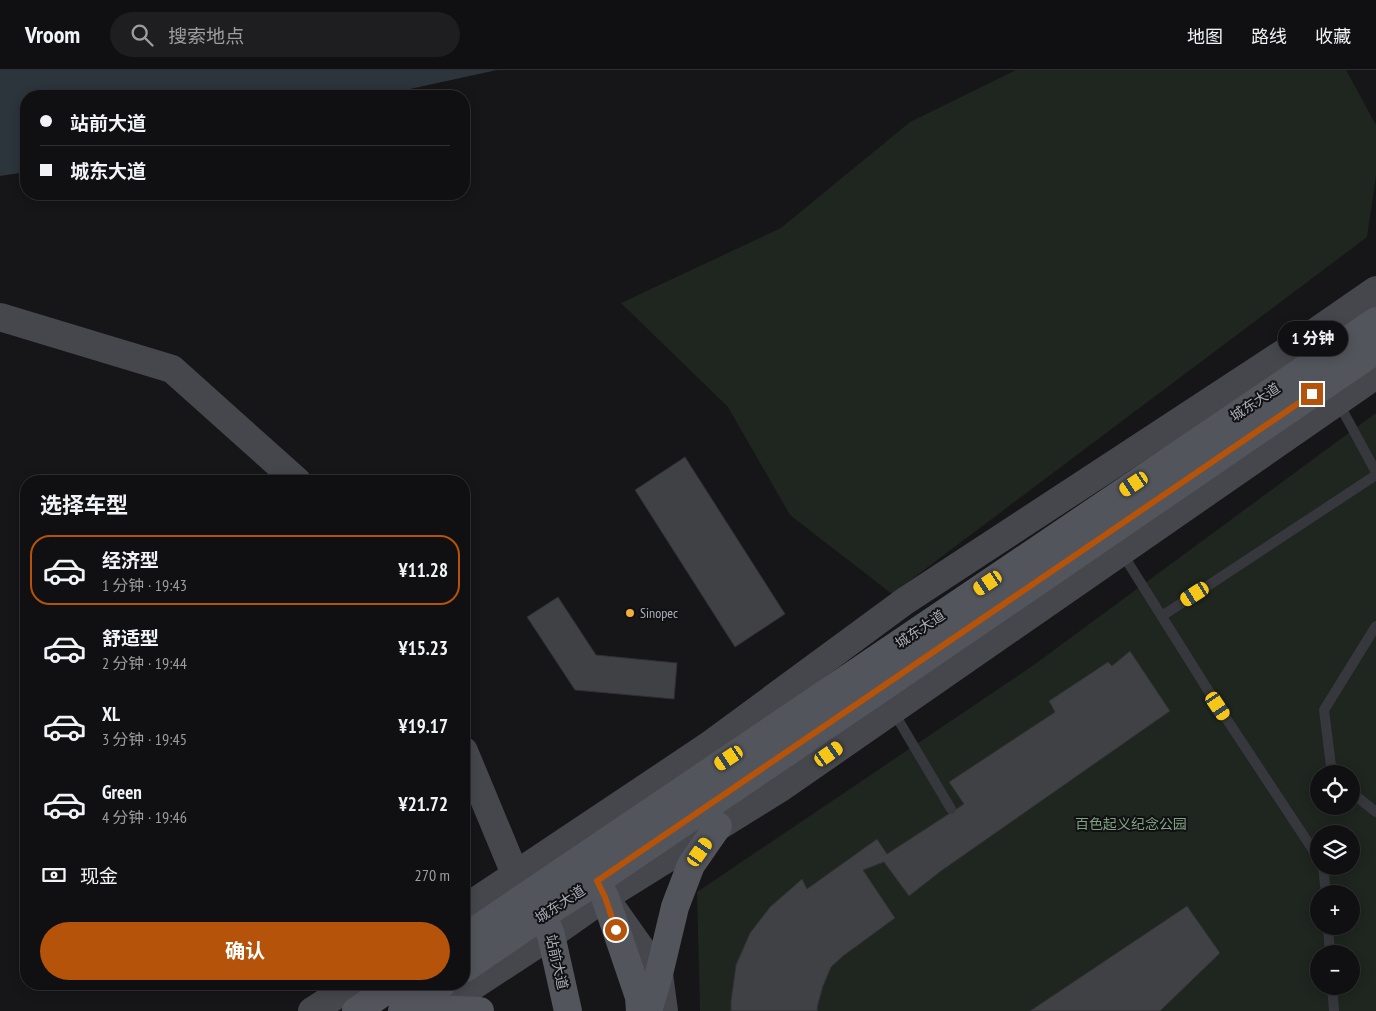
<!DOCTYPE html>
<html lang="zh">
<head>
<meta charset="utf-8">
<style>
	body { margin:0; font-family:"PT Sans Narrow","Noto Sans SC",sans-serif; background:#1e1e20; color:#f1f3f6; height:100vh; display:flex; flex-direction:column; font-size:19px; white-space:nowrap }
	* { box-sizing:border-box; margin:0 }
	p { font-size:16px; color:#9c9d9f }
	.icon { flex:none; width:28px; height:28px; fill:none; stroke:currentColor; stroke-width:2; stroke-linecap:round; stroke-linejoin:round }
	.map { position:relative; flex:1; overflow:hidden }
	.details { position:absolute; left:20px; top:405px; width:450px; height:515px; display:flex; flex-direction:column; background:#101012; border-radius:20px; box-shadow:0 2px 12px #0003,0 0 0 1px #303032 }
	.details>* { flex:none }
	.guide { position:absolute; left:20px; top:20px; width:450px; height:110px; border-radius:20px; box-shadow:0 2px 12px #0003,0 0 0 1px #303032; display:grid; align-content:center; height:110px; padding:0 20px; background:#101012 }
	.buttons { position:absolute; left:1310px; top:695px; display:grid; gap:10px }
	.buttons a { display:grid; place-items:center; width:50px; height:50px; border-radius:50%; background:#101012; box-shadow:0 2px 12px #0003,0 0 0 1px #303032; font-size:25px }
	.end { position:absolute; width:22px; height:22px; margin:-11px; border:6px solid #b45309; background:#fff; box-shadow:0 0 0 2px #fff }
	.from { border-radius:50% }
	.bubble { position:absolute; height:35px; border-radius:18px; background:#101012; box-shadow:0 2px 12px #0003,0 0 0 1px #303032; font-size:16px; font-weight:700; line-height:35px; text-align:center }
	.car { position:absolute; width:15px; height:30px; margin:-15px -8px; border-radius:6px; box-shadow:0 0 4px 1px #0007; background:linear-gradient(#f5c518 24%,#345 0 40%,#f5c518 0 76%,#345 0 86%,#f5c518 0) }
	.guide b { display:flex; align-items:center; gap:18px; height:48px; font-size:19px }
	.guide b+b { border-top:1px solid #303032 }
	.guide i { width:12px; height:12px; background:#f1f3f6 }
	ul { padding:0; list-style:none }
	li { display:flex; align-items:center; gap:15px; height:70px; margin:0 10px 8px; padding:0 10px; border:2px solid transparent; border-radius:20px }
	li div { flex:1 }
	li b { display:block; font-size:19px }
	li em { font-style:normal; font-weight:700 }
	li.active { border-color:#b45309 }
	li>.icon { width:45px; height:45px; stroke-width:1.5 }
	h2 { padding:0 20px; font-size:22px; line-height:60px }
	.pay { display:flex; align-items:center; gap:12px; height:55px; padding:0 20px; font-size:19px }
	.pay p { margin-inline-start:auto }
	.button { display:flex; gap:10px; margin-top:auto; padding:10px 20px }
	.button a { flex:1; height:58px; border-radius:30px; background:#b45309; color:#fff; font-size:20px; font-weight:700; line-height:58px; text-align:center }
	header { display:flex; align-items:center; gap:30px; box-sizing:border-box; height:70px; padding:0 25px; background:#101012; border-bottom:1px solid #303032 }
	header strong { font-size:24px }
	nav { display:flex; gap:28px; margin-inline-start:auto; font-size:18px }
	.search { width:350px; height:45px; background:#1e1e20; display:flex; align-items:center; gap:12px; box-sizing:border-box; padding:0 18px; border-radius:28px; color:#9c9d9f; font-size:19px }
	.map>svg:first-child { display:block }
	.green { fill:#1e261f; fill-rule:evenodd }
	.water { fill:#2c353c }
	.building { fill:#404145; stroke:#303034 }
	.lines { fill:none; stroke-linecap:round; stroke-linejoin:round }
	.lane { stroke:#37383d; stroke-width:10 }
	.secondary { stroke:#45474d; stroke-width:28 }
	.primary { stroke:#53555c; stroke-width:28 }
	.route { stroke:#b45309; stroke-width:6 }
	.poi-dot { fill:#f2b134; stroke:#111113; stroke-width:2 }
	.labels { text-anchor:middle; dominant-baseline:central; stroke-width:4; stroke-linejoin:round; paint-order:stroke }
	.street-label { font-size:14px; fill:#a8adb8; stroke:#111113 }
	.poi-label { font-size:14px; fill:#a8adb8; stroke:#111113; text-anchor:start }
	.park-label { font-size:14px; fill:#7fa381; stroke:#111113 }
</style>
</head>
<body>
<header>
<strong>Vroom</strong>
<div class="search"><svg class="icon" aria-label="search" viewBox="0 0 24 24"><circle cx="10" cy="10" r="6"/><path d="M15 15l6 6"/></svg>搜索地点</div>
<nav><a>地图</a><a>路线</a><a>收藏</a></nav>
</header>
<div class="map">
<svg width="1376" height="941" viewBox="0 0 1376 941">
	<rect width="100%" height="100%" fill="#161618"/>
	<path class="green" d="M1016,0h330l30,55v51l-9,61 -475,357 -102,-79 -62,-108 -107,-104 160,-75 129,-106z
		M1376,343v598h-676l-3,-119 334,-225zM1319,704h32v32h-32zM1319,764h32v32h-32zM1319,824h32v32h-32zM1319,884h32v32h-32z"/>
	<path class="water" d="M0,0h497l-119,26h-352v76l-26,4z"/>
	<path class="building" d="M685,387l100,157 -50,33 -100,-157z
		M558,527l38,58 81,8 -3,36 -99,-9 -48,-73z
		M1130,581l40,60 -229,160 -32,25 -25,-34 -21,8 32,48 -52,38 -12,11 -8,19 -5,18 -1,7h-86v-10l5,-36 14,-32 20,-26 32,-28 5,10 70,-50 10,15 77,-50 -15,-22 106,-70 -6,-11 59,-39 4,4z
		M1187,836l33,47 -60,58h-130z"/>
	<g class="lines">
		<path class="lane" d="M1338,332l38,70
			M1122,483l96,153 101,153
			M1162,546l214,-141
			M893,641l58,98
			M1332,704l-8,-64 52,-84
			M1351,722l25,20
			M1323,796l3,28
			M1328,856l2,28
			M1332,916l2,25"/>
		<path class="secondary" d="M0,247l172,52 125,112
			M464,681l51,123 10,15
			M611,836l48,68 5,37
			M464,839l244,-163 197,-145 403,-264 68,-47
			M312,941l42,-27
			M435,941l116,-76 54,-38 177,-110 594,-412"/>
		<path class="primary" d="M597,811l8,16 34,100 1,14
			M543,845l8,20 17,76
			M464,868l912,-617
			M464,899l79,-54 54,-34 295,-200 484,-331
			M438,939l42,2
			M356,941l40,-27
			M402,941l40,-27
			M648,941l11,-37 16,-67 16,-42 27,-39"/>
	</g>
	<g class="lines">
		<path class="route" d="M616,860l-11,-33 -8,-16 715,-487"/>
	</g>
	<circle class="poi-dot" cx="630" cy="543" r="5"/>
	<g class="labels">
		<g class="street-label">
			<text transform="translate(1255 332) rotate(-34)">城东大道</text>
			<text transform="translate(920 559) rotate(-34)">城东大道</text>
			<text transform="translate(560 834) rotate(-33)">城东大道</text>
			<text transform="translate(557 892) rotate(77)">站前大道</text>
		</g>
		<g class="poi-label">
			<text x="640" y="543">Sinopec</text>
		</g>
		<g class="park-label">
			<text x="1131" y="754">百色起义纪念公园</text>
		</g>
	</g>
</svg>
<div class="buttons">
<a><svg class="icon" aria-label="locate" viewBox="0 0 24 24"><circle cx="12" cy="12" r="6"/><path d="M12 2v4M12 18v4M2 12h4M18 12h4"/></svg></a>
<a><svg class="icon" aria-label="layers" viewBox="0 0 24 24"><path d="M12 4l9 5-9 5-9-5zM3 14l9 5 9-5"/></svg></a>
<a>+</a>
<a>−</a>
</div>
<i class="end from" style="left:616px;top:860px"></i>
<i class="end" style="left:1312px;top:324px"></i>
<div class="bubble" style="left:1278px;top:251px;width:70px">1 分钟</div>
<i class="car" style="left:1134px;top:414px;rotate:236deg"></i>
<i class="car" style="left:988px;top:513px;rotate:236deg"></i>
<i class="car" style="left:1195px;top:524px;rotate:237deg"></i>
<i class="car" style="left:1218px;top:636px;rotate:146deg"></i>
<i class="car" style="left:829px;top:684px;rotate:55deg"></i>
<i class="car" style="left:729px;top:688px;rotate:236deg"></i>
<i class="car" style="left:700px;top:782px;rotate:35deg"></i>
<div class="guide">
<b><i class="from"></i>站前大道</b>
<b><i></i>城东大道</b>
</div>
<section class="details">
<h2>选择车型</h2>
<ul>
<li class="active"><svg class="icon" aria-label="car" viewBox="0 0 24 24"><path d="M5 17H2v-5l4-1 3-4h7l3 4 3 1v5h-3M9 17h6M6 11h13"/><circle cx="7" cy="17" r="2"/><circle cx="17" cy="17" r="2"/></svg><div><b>经济型</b><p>1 分钟 · 19:43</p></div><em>¥11.28</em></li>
<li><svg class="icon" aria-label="car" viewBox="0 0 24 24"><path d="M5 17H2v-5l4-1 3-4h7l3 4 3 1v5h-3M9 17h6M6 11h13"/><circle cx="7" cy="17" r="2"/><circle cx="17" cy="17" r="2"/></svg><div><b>舒适型</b><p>2 分钟 · 19:44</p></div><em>¥15.23</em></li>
<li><svg class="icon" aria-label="car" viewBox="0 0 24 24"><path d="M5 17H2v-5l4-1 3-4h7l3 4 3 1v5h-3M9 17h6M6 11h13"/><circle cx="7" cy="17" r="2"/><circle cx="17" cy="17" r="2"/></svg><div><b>XL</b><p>3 分钟 · 19:45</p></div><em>¥19.17</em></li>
<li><svg class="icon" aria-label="car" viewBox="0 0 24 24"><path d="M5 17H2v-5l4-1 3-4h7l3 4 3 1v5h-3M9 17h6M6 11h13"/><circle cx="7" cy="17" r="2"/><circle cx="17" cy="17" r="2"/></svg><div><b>Green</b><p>4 分钟 · 19:46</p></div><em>¥21.72</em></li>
</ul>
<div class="pay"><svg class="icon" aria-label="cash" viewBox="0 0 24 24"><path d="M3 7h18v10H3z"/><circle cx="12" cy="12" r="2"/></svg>现金<p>270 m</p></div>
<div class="button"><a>确认</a></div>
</section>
</div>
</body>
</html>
